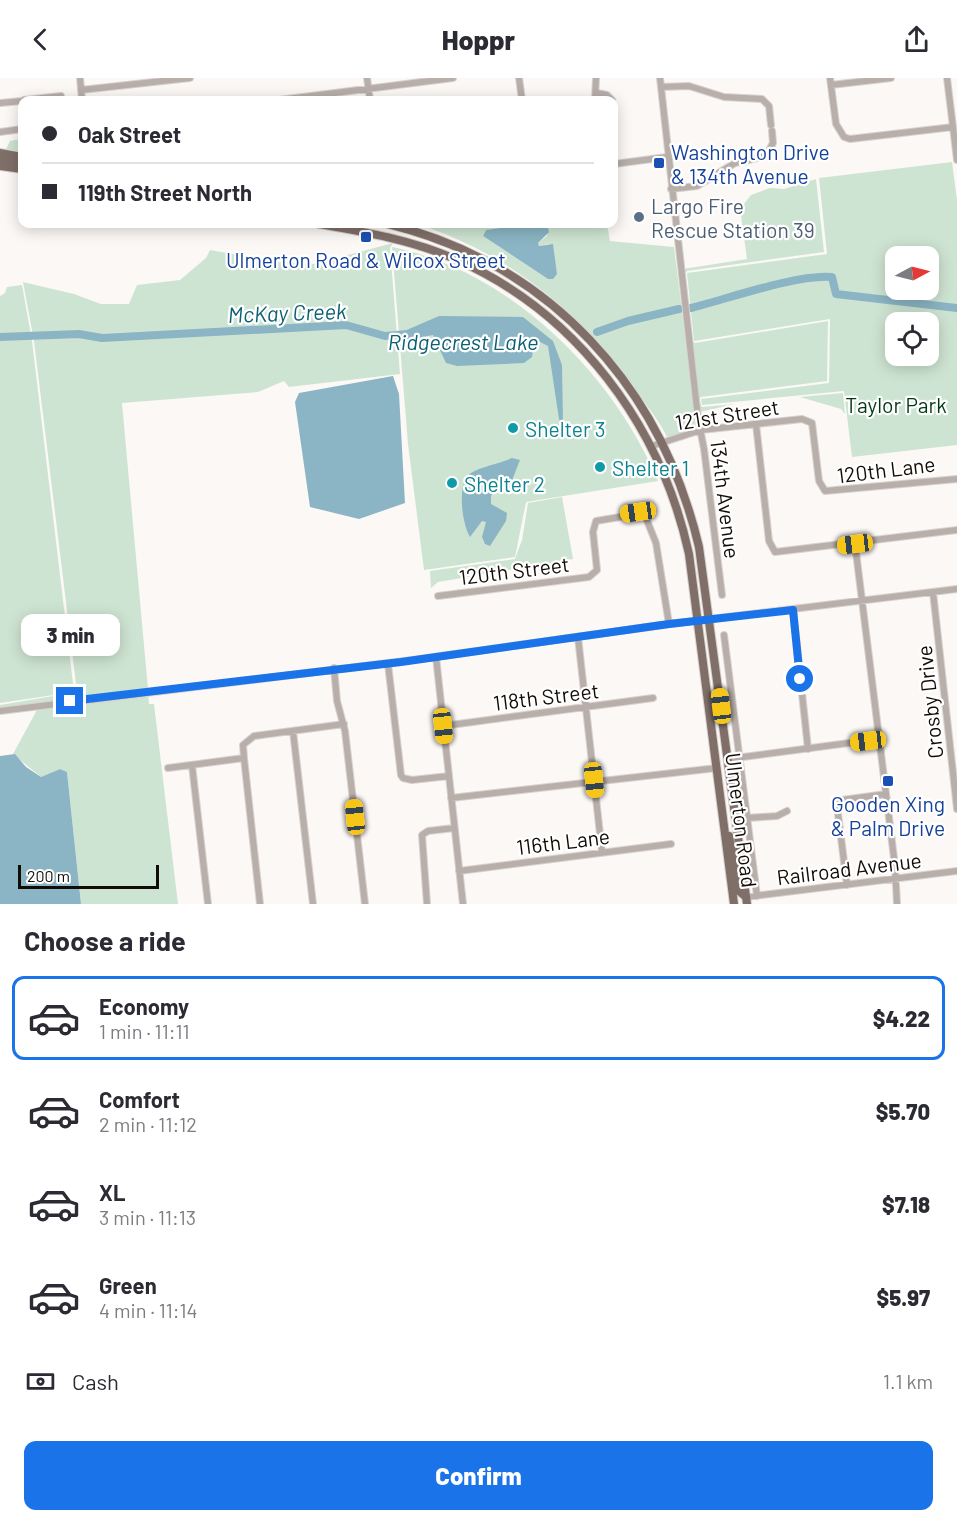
<!DOCTYPE html>
<html lang="en">
<head>
<meta charset="utf-8">
<style>
	body { margin:0; font-family:Barlow,sans-serif; background:#f7f7f7; color:#2b2b33; height:100vh; display:flex; flex-direction:column; font-size:22px; white-space:nowrap }
	* { box-sizing:border-box; margin:0 }
	p { font-size:20px; color:#7c7c81 }
	.icon { flex:none; width:33px; height:33px; fill:none; stroke:currentColor; stroke-width:2; stroke-linecap:round; stroke-linejoin:round }
	.map { position:relative; height:826px; overflow:hidden }
	.side { display:flex; flex-direction:column; background:#fff; flex:1 }
	.side>* { flex:none }
	.top-card { position:absolute; left:18px; top:18px; width:600px; height:132px; border-radius:12px; box-shadow:0 3px 15px #0003; display:grid; align-content:center; height:132px; padding:0 24px; background:#fff }
	.needle { width:39px; rotate:83deg }
	.tools { position:absolute; left:885px; top:168px; display:grid; gap:12px }
	.tools a { display:grid; place-items:center; width:54px; height:54px; border-radius:12px; background:#fff; box-shadow:0 3px 15px #0003; font-size:30px }
	.scale { position:absolute; left:18px; bottom:15px; width:141px; box-sizing:border-box; padding-left:6px; border:3px solid #120c07; border-top:0; font-size:16px; line-height:21px; white-space:nowrap; color:#120c07; -webkit-text-stroke:4px #fff; paint-order:stroke }
	.end { position:absolute; width:27px; height:27px; margin:-14px; border:8px solid #1a73e8; background:#fff; box-shadow:0 0 0 3px #fff }
	.from { border-radius:50% }
	.bubble { position:absolute; height:42px; border-radius:12px; background:#fff; box-shadow:0 3px 15px #0003; font-size:20px; font-weight:800; line-height:42px; text-align:center }
	.car { position:absolute; width:18px; height:36px; margin:-18px -9px; border-radius:8px; box-shadow:0 0 4px 2px #0007; background:linear-gradient(#f5c518 24%,#345 0 40%,#f5c518 0 76%,#345 0 86%,#f5c518 0) }
	.top-card b { display:flex; align-items:center; gap:21px; height:57px; font-size:22px }
	.top-card b+b { border-top:2px solid #e1e1e2 }
	.top-card i { width:15px; height:15px; background:#2b2b33 }
	ul { padding:0; list-style:none }
	li { display:flex; align-items:center; gap:18px; height:84px; margin:0 12px 9px; padding:0 12px; border:3px solid transparent; border-radius:12px }
	li div { flex:1 }
	li b { display:block; font-size:22px }
	li em { font-style:normal; font-weight:800 }
	li.selected { border-color:#1a73e8 }
	li>.icon { width:54px; height:54px; stroke-width:1.5 }
	h2 { padding:0 24px; font-size:27px; line-height:72px }
	.pay { display:flex; align-items:center; gap:15px; height:66px; padding:0 24px; font-size:22px }
	.pay p { margin-inline-start:auto }
	.cta { display:flex; gap:12px; margin-top:auto; padding:12px 24px }
	.cta a { flex:1; height:69px; border-radius:12px; background:#1a73e8; color:#fff; font-size:24px; font-weight:800; line-height:69px; text-align:center }
	header { display:flex; justify-content:space-between; align-items:center; height:78px; padding:0 24px; background:#fff; font-size:27px; font-weight:800 }
	.map>svg:first-child { display:block }
	.green { fill:#cee4d2; fill-rule:evenodd }
	.water { fill:#8bb5c4 }
	.lines { fill:none; stroke-linecap:round; stroke-linejoin:round }
	.river { stroke:#8bb5c4; stroke-width:8 }
	.minor-casing { stroke:#d7d2cf; stroke-width:8 }
	.major-casing { stroke:#d7d2cf; stroke-width:10 }
	.minor { stroke:#b8aeaa; stroke-width:6 }
	.major { stroke:#806f69; stroke-width:8 }
	.route { stroke:#1a73e8; stroke-width:8 }
	.transit-dot { fill:#1a4fb4; stroke:#fff; stroke-width:2 }
	.service-dot { fill:#5c6f8a; stroke:#fff; stroke-width:2 }
	.culture-dot { fill:#0f9aa8; stroke:#fff; stroke-width:2 }
	.labels { text-anchor:middle; dominant-baseline:central; stroke-width:4.5; stroke-linejoin:round; paint-order:stroke }
	.transit-label { font-size:21px; fill:#164399; stroke:#fff }
	.service-label { font-size:21px; fill:#4e5e75; stroke:#fff; text-anchor:start }
	.park-label { font-size:21px; fill:#013816; stroke:#fff }
	.street-label { font-size:21px; fill:#120c07; stroke:#fff }
	.culture-label { font-size:21px; fill:#0d838f; stroke:#fff; text-anchor:start }
	.water-label { font-size:22px; font-style:italic; fill:#0b6076; stroke:#fff }
</style>
</head>
<body>
<header><svg class="icon" aria-label="back" viewBox="0 0 24 24"><path d="M15 5l-7 7 7 7"/></svg>Hoppr<svg class="icon" aria-label="share" viewBox="0 0 24 24"><path d="M12 15V3M7 8l5-5 5 5M5 13v7h14v-7"/></svg></header>
<div class="map">
<svg width="957" height="826" viewBox="0 0 957 826">
	<rect width="100%" height="100%" fill="#fcf8f5"/>
	<path class="green" d="M22,61v13l-16,-3 4,-8z
		M952,84l5,38v245l-105,12 -8,-66 -142,14 -1,-6 128,-16 1,-64 -136,22 -7,-68 140,-19 -8,-76zM896,178h32v34h-32zM896,244h32v34h-32z
		M816,101l8,73 -137,19 -2,3 7,67 3,2 133,-22 -1,60 -126,16 -2,3 3,7 33,-3 -35,8 -17,-143 64,-10 -7,-50 11,-14 19,-7 14,1z
		M452,146h76l-42,6 -3,6 65,43 1,-35 -10,2 -1,-3 9,-7v-12h60l3,17 64,6 23,182 -30,8c-6,-13 -16,-26 -25,-38 -52,-78 -125,-140 -213,-171z
		M393,165l-3,5 10,126 -111,13 -5,-6 -26,11 -136,11 26,286 -148,19v-3l77,-13 -43,-351 -11,-59 51,12 27,10h28l8,-19 43,-5 26,-22 4,-8 66,12 38,2z
		M392,169c118,24 221,126 266,234l-132,21 -11,55 -91,13 -16,-126z
		M22,207l10,56 42,351 -74,11v-407l5,-3 2,-6z
		M843,315l2,21 -4,-5 -41,-12z
		M562,419l11,62 -135,23 -7,6 -1,-17 85,-12 7,-19 6,-37z
		M148,616l1,10h5l24,200h-97l-14,-132 -7,-3 -19,8 -28,-23 25,-46z"/>
	<path class="water" d="M528,146h19l2,8 -11,11 1,3 14,-2 4,30 -4,5h-5l-65,-43 3,-6z
		M439,238l84,1 30,24 9,24 1,57h-3l-1,-3 -11,-73 -10,-5 -4,2 -2,14 -8,6 -67,3 -11,-3 -13,-28 -28,5 -6,-4 3,-4z
		M393,298l6,18 6,109 -46,16 -49,-12 -15,-105 4,-9z
		M512,380l8,2 -9,23 -17,8 -3,5v8l16,9 -1,8 -16,25 -5,-2 -3,-7 4,-15 -4,-1 -12,16c-8,-13 -14,-55 1,-64 11,-7 28,-9 41,-15z
		M15,676l11,13 15,10 19,-8 7,3 14,132h-81v-148z"/>
	<g class="lines">
		<path class="river" d="M691,230c36,-9 106,-34 141,-31l4,17 121,14
			M597,254l31,-11 51,-12
			M0,259l79,-3 23,4 244,-13 39,11 23,-2"/>
		<g class="minor-casing">
			<path id="minor" d="M80,0l2,22
				M367,0l3,22
				M519,0l3,22
				M660,0l38,340 6,31 18,146
				M830,0l6,46 8,13 6,2 103,-12
				M947,0l10,82
				M831,7l60,-7
				M661,9l28,-1 35,11 38,2 7,7 2,19
				M81,12l109,-12
				M597,15l10,2 5,5
				M24,22l37,-4
				M279,22l174,-22
				M595,22l1,-22
				M0,25l22,-2
				M0,54l22,-3
				M614,86l53,-7
				M671,111l26,-3 38,-23 31,-7 7,-13 -1,-12
				M756,346l13,117 6,11 182,-22
				M652,368l49,-16 101,-11 10,4 7,58 6,10 132,-12
				M855,466l40,322 2,38
				M933,514l24,217
				M438,518l151,-19 8,-7 -4,-38 3,-11 48,-8 12,30 13,81
				M793,532l15,139
				M724,557l33,261
				M578,559l24,215
				M436,579l27,247
				M388,586l13,111 2,3 9,2 37,-4
				M334,590l3,33 8,30 20,173
				M0,633l413,-51 256,-36 288,-35
				M443,648l210,-28
				M293,653l20,173
				M244,680l16,146
				M728,681l151,-20
				M192,687l16,139
				M168,690l76,-10 -1,-13 11,-9 90,-12
				M451,720l266,-30
				M747,740l30,-2 10,-5
				M459,793l212,-27
				M847,807l-10,-79 5,-6 44,-6
				M746,819l211,-26
				M427,826l-5,-69 6,-4 26,-3"/>
		</g>
		<g class="major-casing">
			<path id="major" d="M0,75l22,4
				M0,83l22,2
				M0,88l22,3
				M319,146c46,8 93,16 136,35 122,53 206,167 234,295l45,350
				M388,146c162,40 273,162 311,323l48,357
				M729,758l10,55 7,6"/>
		</g>
		<use href="#minor" class="minor"/>
		<use href="#major" class="major"/>
	</g>
	<g class="lines">
		<path class="route" d="M70,623l331,-39 268,-38 124,-14 7,69"/>
	</g>
	<g class="transit-dot">
		<rect x="653" y="79" width="12" height="12" rx="3"/>
		<rect x="360" y="153" width="12" height="12" rx="3"/>
		<rect x="882" y="697" width="12" height="12" rx="3"/>
	</g>
	<circle class="service-dot" cx="639" cy="139" r="6"/>
	<g class="culture-dot">
		<circle cx="513" cy="350" r="6"/>
		<circle cx="600" cy="389" r="6"/>
		<circle cx="452" cy="405" r="6"/>
	</g>
	<g class="labels">
		<g class="transit-label">
			<text x="671" y="73" text-anchor="start">Washington Drive<tspan x="671" dy="24">&amp; 134th Avenue</tspan></text>
			<text x="366" y="181">Ulmerton Road &amp; Wilcox Street</text>
			<text x="888" y="725">Gooden Xing<tspan x="888" dy="24">&amp; Palm Drive</tspan></text>
		</g>
		<g class="service-label">
			<text x="651" y="127">Largo Fire<tspan x="651" dy="24">Rescue Station 39</tspan></text>
		</g>
		<g class="park-label">
			<text x="896" y="326">Taylor Park</text>
		</g>
		<g class="street-label">
			<text transform="translate(727 336) rotate(-9)">121st Street</text>
			<text transform="translate(886 391) rotate(-7)">120th Lane</text>
			<text transform="translate(726 421) rotate(83)">134th Avenue</text>
			<text transform="translate(514 492) rotate(-7)">120th Street</text>
			<text transform="translate(546 618) rotate(-7)">118th Street</text>
			<text transform="translate(929 624) rotate(-96)">Crosby Drive</text>
			<text transform="translate(742 742) rotate(83)">Ulmerton Road</text>
			<text transform="translate(563 763) rotate(-7)">116th Lane</text>
			<text transform="translate(849 790) rotate(-7)">Railroad Avenue</text>
		</g>
		<g class="culture-label">
			<text x="525" y="350">Shelter 3</text>
			<text x="612" y="389">Shelter 1</text>
			<text x="464" y="405">Shelter 2</text>
		</g>
		<g class="water-label">
			<text transform="translate(287 234) rotate(-2)">McKay Creek</text>
			<text x="463" y="263">Ridgecrest Lake</text>
		</g>
	</g>
</svg>
<div class="tools">
<a><svg class="needle" viewBox="-14 -14 28 28"><path d="M0-13l5 13h-10z" fill="#e53935"/><path d="M0 13l5-13h-10z" fill="#7c7c81"/></svg></a>
<a><svg class="icon" aria-label="locate" viewBox="0 0 24 24"><circle cx="12" cy="12" r="6"/><path d="M12 2v4M12 18v4M2 12h4M18 12h4"/></svg></a>
</div>
<div class="scale">200 m</div>
<i class="end from" style="left:800px;top:601px"></i>
<i class="end" style="left:70px;top:623px"></i>
<div class="bubble" style="left:21px;top:536px;width:99px">3 min</div>
<i class="car" style="left:638px;top:434px;rotate:262deg"></i>
<i class="car" style="left:855px;top:466px;rotate:263deg"></i>
<i class="car" style="left:721px;top:628px;rotate:353deg"></i>
<i class="car" style="left:443px;top:648px;rotate:174deg"></i>
<i class="car" style="left:868px;top:663px;rotate:263deg"></i>
<i class="car" style="left:594px;top:702px;rotate:174deg"></i>
<i class="car" style="left:355px;top:739px;rotate:354deg"></i>
<div class="top-card">
<b><i class="from"></i>Oak Street</b>
<b><i></i>119th Street North</b>
</div>
</div>
<section class="side">
<h2>Choose a ride</h2>
<ul>
<li class="selected"><svg class="icon" aria-label="car" viewBox="0 0 24 24"><path d="M5 17H2v-5l4-1 3-4h7l3 4 3 1v5h-3M9 17h6M6 11h13"/><circle cx="7" cy="17" r="2"/><circle cx="17" cy="17" r="2"/></svg><div><b>Economy</b><p>1 min · 11:11</p></div><em>$4.22</em></li>
<li><svg class="icon" aria-label="car" viewBox="0 0 24 24"><path d="M5 17H2v-5l4-1 3-4h7l3 4 3 1v5h-3M9 17h6M6 11h13"/><circle cx="7" cy="17" r="2"/><circle cx="17" cy="17" r="2"/></svg><div><b>Comfort</b><p>2 min · 11:12</p></div><em>$5.70</em></li>
<li><svg class="icon" aria-label="car" viewBox="0 0 24 24"><path d="M5 17H2v-5l4-1 3-4h7l3 4 3 1v5h-3M9 17h6M6 11h13"/><circle cx="7" cy="17" r="2"/><circle cx="17" cy="17" r="2"/></svg><div><b>XL</b><p>3 min · 11:13</p></div><em>$7.18</em></li>
<li><svg class="icon" aria-label="car" viewBox="0 0 24 24"><path d="M5 17H2v-5l4-1 3-4h7l3 4 3 1v5h-3M9 17h6M6 11h13"/><circle cx="7" cy="17" r="2"/><circle cx="17" cy="17" r="2"/></svg><div><b>Green</b><p>4 min · 11:14</p></div><em>$5.97</em></li>
</ul>
<div class="pay"><svg class="icon" aria-label="cash" viewBox="0 0 24 24"><path d="M3 7h18v10H3z"/><circle cx="12" cy="12" r="2"/></svg>Cash<p>1.1 km</p></div>
<div class="cta"><a>Confirm</a></div>
</section>
</body>
</html>
